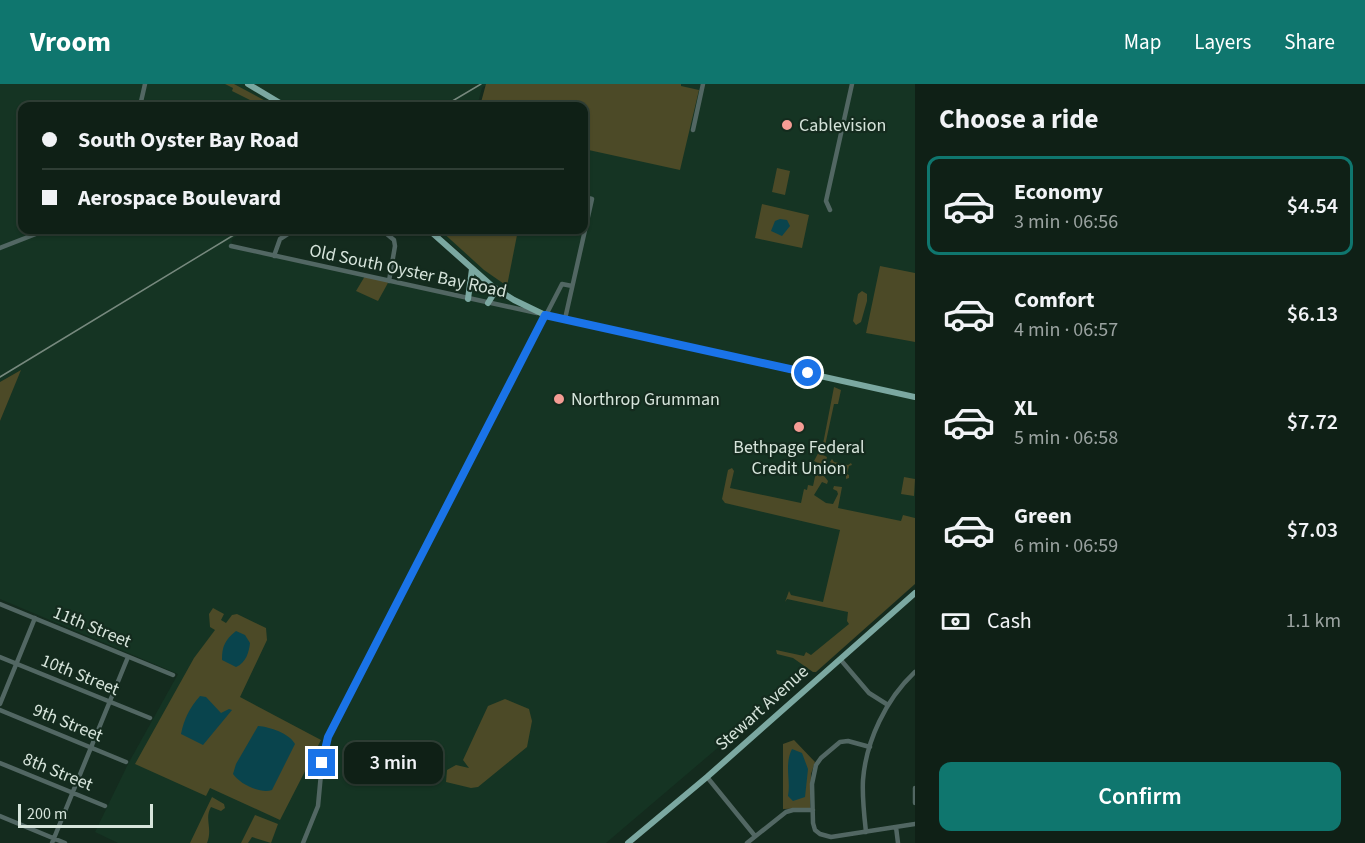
<!DOCTYPE html>
<html lang="en">
<head>
<meta charset="utf-8">
<style>
	body { margin:0; font-family:"Source Sans 3",sans-serif; background:#1d2d23; color:#f1f3f6; height:100vh; display:flex; flex-direction:column; font-size:22px; white-space:nowrap }
	* { box-sizing:border-box; margin:0 }
	p { font-size:20px; color:#9ba3a1 }
	.icon { flex:none; width:33px; height:33px; fill:none; stroke:currentColor; stroke-width:2; stroke-linecap:round; stroke-linejoin:round }
	.map { position:relative; flex:1; overflow:hidden }
	.drawer { display:flex; flex-direction:column; background:#0f2016; width:450px }
	.drawer>* { flex:none }
	.banner { position:absolute; left:18px; top:18px; width:570px; height:132px; border-radius:12px; box-shadow:0 2px 4px #0004,0 0 0 2px #2f3e35; display:grid; align-content:center; height:132px; padding:0 24px; background:#0f2016 }
	.scale { position:absolute; left:18px; bottom:15px; width:135px; box-sizing:border-box; padding-left:6px; border:3px solid #d6e4db; border-top:0; font-size:16px; line-height:21px; white-space:nowrap; color:#d6e4db; -webkit-text-stroke:4px #142b1e; paint-order:stroke }
	.end { position:absolute; width:27px; height:27px; margin:-14px; border:8px solid #1a73e8; background:#fff; box-shadow:0 0 0 3px #fff }
	.from { border-radius:50% }
	.bubble { position:absolute; height:42px; border-radius:12px; background:#0f2016; box-shadow:0 2px 4px #0004,0 0 0 2px #2f3e35; font-size:20px; font-weight:600; line-height:42px; text-align:center }
	.banner b { display:flex; align-items:center; gap:21px; height:57px; font-size:22px }
	.banner b+b { border-top:2px solid #2f3e35 }
	.banner i { width:15px; height:15px; background:#f1f3f6 }
	ul { padding:0; list-style:none }
	li { display:flex; align-items:center; gap:18px; height:99px; margin:0 12px 9px; padding:0 12px; border:3px solid transparent; border-radius:12px }
	li div { flex:1 }
	li b { display:block; font-size:22px }
	li em { font-style:normal; font-weight:600 }
	li.on { border-color:#0f766e }
	li>.icon { width:54px; height:54px; stroke-width:1.5 }
	h2 { padding:0 24px; font-size:27px; line-height:72px }
	.pay { display:flex; align-items:center; gap:15px; height:66px; padding:0 24px; font-size:22px }
	.pay p { margin-inline-start:auto }
	.cta { display:flex; gap:12px; margin-top:auto; padding:12px 24px }
	.cta a { flex:1; height:69px; border-radius:12px; background:#0f766e; color:#fff; font-size:24px; font-weight:600; line-height:69px; text-align:center }
	header { display:flex; align-items:center; gap:36px; box-sizing:border-box; height:84px; padding:0 30px; background:#0f766e; color:#fff }
	header strong { font-size:28px }
	nav { display:flex; gap:33px; margin-inline-start:auto; font-size:21px }
	main { display:flex; flex:1; min-height:0 }
	.map>svg:first-child { display:block }
	.built { fill:#153423; fill-rule:evenodd }
	.green { fill:#4c4a27 }
	.water { fill:#09444d }
	.lines { fill:none; stroke-linecap:round; stroke-linejoin:round }
	.minor { stroke:#526763; stroke-width:4.5 }
	.major { stroke:#7ba8a1; stroke-width:6 }
	.rail { stroke:#77897e; stroke-width:1.5 }
	.route { stroke:#1a73e8; stroke-width:8 }
	.poi-dot { fill:#f59c94; stroke:#142b1e; stroke-width:2 }
	.labels { text-anchor:middle; dominant-baseline:central; stroke-width:4.5; stroke-linejoin:round; paint-order:stroke }
	.poi-label { font-size:18px; fill:#d6e4db; stroke:#142b1e; text-anchor:start }
	.street-label { font-size:18px; fill:#d6e4db; stroke:#142b1e }
</style>
</head>
<body>
<header>
<strong>Vroom</strong>
<nav><a>Map</a><a>Layers</a><a>Share</a></nav>
</header>
<main>
<div class="map">
<svg width="915" height="759" viewBox="0 0 915 759">
	<rect width="100%" height="100%" fill="#142b1e"/>
	<path class="built" d="M0,0h915v190l-49,58 49,10v238l-309,263h-488l-23,-11 33,-68 50,-90 -178,-75v-178l20,-50 -20,11zM484,2l100,20v124h-149l38,34 -8,32 -234,-51 1,-6 16,-9h-226v-124h455l5,-18z"/>
	<path class="green" d="M225,0h9l41,22h-13l-30,-15 1,-3z
		M486,0h195v2l18,4 -19,80 -96,-21v-43h-104z
		M777,84l13,3 -5,24 -13,-3z
		M762,120l47,11 -7,33 -47,-10z
		M440,146h78l-11,56 -23,-16z
		M880,182l35,7v69l-49,-9z
		M365,192l24,5 -11,20 -22,-10z
		M862,207l5,3v7l-6,21 -5,3 -3,-4 5,-27z
		M21,286l-21,51v-39z
		M834,303l7,3 -3,14h-4l-11,51 4,2 -1,4h-4l-2,10 8,10 -1,3 -5,-2 -8,13 12,8 7,1 5,-10 -1,-3 -4,-2 1,-3 8,1 -4,21 63,13 2,-6 12,3v66l-99,88h-3l-20,-14 -16,-4 -1,-4 28,6 2,-4 5,3 38,-31 -2,-3 1,-9 -61,-13 -2,3 4,-11 2,4 32,7 17,-72 -115,-27 -3,-4 6,-29 4,-2 2,3 -4,17 71,15 3,-14 3,1 1,-5 5,1 5,-23 -4,-2 9,-17z
		M832,375l2,3 14,3 3,-2 1,2 -3,1 -2,8 2,1v3l-3,1v-4l-14,-3 -1,2h-3l1,-4h3l1,-6 -3,-2z
		M904,393l11,2 -1,17 -13,-2z
		M213,524l11,6 -3,6 5,3 6,-8 5,-1 29,14 1,12 -27,57 81,43 -41,80 -70,-32 -4,8 -71,-32 59,-106 21,-28 -5,-3 -1,-13z
		M505,615l24,10 3,12 -5,26 -49,40 -7,1 -25,-6 1,-12 9,-5 13,3 -6,-8 25,-54z
		M794,656l21,22 -4,12 -1,34 -27,1v-65z
		M212,713l12,7 1,4 -4,3 -10,-4c-7,12 2,21 -4,36h-17z
		M255,731l23,9 -7,19 -19,-6 -4,6h-7z"/>
	<path class="water" d="M780,135l7,1 3,6 -8,10 -11,-5 4,-10z
		M236,547l9,4 5,8c-1,9 -4,20 -14,24l-14,-7c0,-14 3,-20 14,-29z
		M200,612l6,1 15,16 8,-4 3,1 -29,35 -22,-11c3,-15 9,-27 19,-38z
		M258,642c12,1 31,7 37,18l-23,46c-12,4 -32,-6 -39,-16l3,-10z
		M792,665l10,4 6,16 -3,28 -12,4 -5,-5c3,-16 -4,-31 4,-47z"/>
	<g class="lines">
		<path class="minor" d="M140,22l5,-22
			M693,46l10,-46
			M830,126l-4,-9 26,-117
			M382,146l12,10 1,6 -6,35
			M231,162l306,67
			M0,164l46,-18
			M274,172l6,-17 14,-9
			M565,235l27,-120 -8,-2
			M0,520l173,71
			M0,573l150,61
			M840,575l29,34 19,12
			M0,620l35,-86
			M0,626l126,52
			M870,663l-22,-6 -8,1 -19,16 -5,7 -4,19 1,39 2,7 5,4 11,3 84,-13
			M0,679l105,43
			M707,693l48,59
			M915,704v15
			M0,732l65,27
			M896,743l2,16
			M866,748c-2,-18 -4,-35 -3,-52 3,-39 23,-81 52,-108
			M52,759l76,-186
			M303,759l15,-37 4,-43 6,-26 234,-453 10,2
			M747,759l39,-31 7,-2h20"/>
		<path class="major" d="M248,0l37,22
			M429,146l63,56 22,14 31,15 370,82
			M468,215l4,-30
			M488,219l5,-8 -1,-9
			M628,759l79,-66 208,-184"/>
		<path class="rail" d="M444,22l37,-22
			M0,293l242,-147"/>
	</g>
	<g class="lines">
		<path class="route" d="M322,679l6,-26 217,-422 263,58"/>
	</g>
	<g class="poi-dot">
		<circle cx="787" cy="41" r="6"/>
		<circle cx="559" cy="315" r="6"/>
		<circle cx="799" cy="343" r="6"/>
	</g>
	<g class="labels">
		<g class="poi-label">
			<text x="799" y="41">Cablevision</text>
			<text x="571" y="315">Northrop Grumman</text>
			<text x="799" y="363" text-anchor="middle">Bethpage Federal<tspan x="799" dy="21">Credit Union</tspan></text>
		</g>
		<g class="street-label">
			<text transform="translate(408 187) rotate(12)">Old South Oyster Bay Road</text>
			<text transform="translate(92 543) rotate(22)">11th Street</text>
			<text transform="translate(80 591) rotate(22)">10th Street</text>
			<text transform="translate(762 624) rotate(-42)">Stewart Avenue</text>
			<text transform="translate(68 639) rotate(22)">9th Street</text>
			<text transform="translate(58 688) rotate(22)">8th Street</text>
		</g>
	</g>
</svg>
<div class="scale">200 m</div>
<i class="end from" style="left:808px;top:289px"></i>
<i class="end" style="left:322px;top:679px"></i>
<div class="bubble" style="left:344px;top:658px;width:99px">3 min</div>
<div class="banner">
<b><i class="from"></i>South Oyster Bay Road</b>
<b><i></i>Aerospace Boulevard</b>
</div>
</div>
<section class="drawer">
<h2>Choose a ride</h2>
<ul>
<li class="on"><svg class="icon" aria-label="car" viewBox="0 0 24 24"><path d="M5 17H2v-5l4-1 3-4h7l3 4 3 1v5h-3M9 17h6M6 11h13"/><circle cx="7" cy="17" r="2"/><circle cx="17" cy="17" r="2"/></svg><div><b>Economy</b><p>3 min · 06:56</p></div><em>$4.54</em></li>
<li><svg class="icon" aria-label="car" viewBox="0 0 24 24"><path d="M5 17H2v-5l4-1 3-4h7l3 4 3 1v5h-3M9 17h6M6 11h13"/><circle cx="7" cy="17" r="2"/><circle cx="17" cy="17" r="2"/></svg><div><b>Comfort</b><p>4 min · 06:57</p></div><em>$6.13</em></li>
<li><svg class="icon" aria-label="car" viewBox="0 0 24 24"><path d="M5 17H2v-5l4-1 3-4h7l3 4 3 1v5h-3M9 17h6M6 11h13"/><circle cx="7" cy="17" r="2"/><circle cx="17" cy="17" r="2"/></svg><div><b>XL</b><p>5 min · 06:58</p></div><em>$7.72</em></li>
<li><svg class="icon" aria-label="car" viewBox="0 0 24 24"><path d="M5 17H2v-5l4-1 3-4h7l3 4 3 1v5h-3M9 17h6M6 11h13"/><circle cx="7" cy="17" r="2"/><circle cx="17" cy="17" r="2"/></svg><div><b>Green</b><p>6 min · 06:59</p></div><em>$7.03</em></li>
</ul>
<div class="pay"><svg class="icon" aria-label="cash" viewBox="0 0 24 24"><path d="M3 7h18v10H3z"/><circle cx="12" cy="12" r="2"/></svg>Cash<p>1.1 km</p></div>
<div class="cta"><a>Confirm</a></div>
</section>
</main>
</body>
</html>
